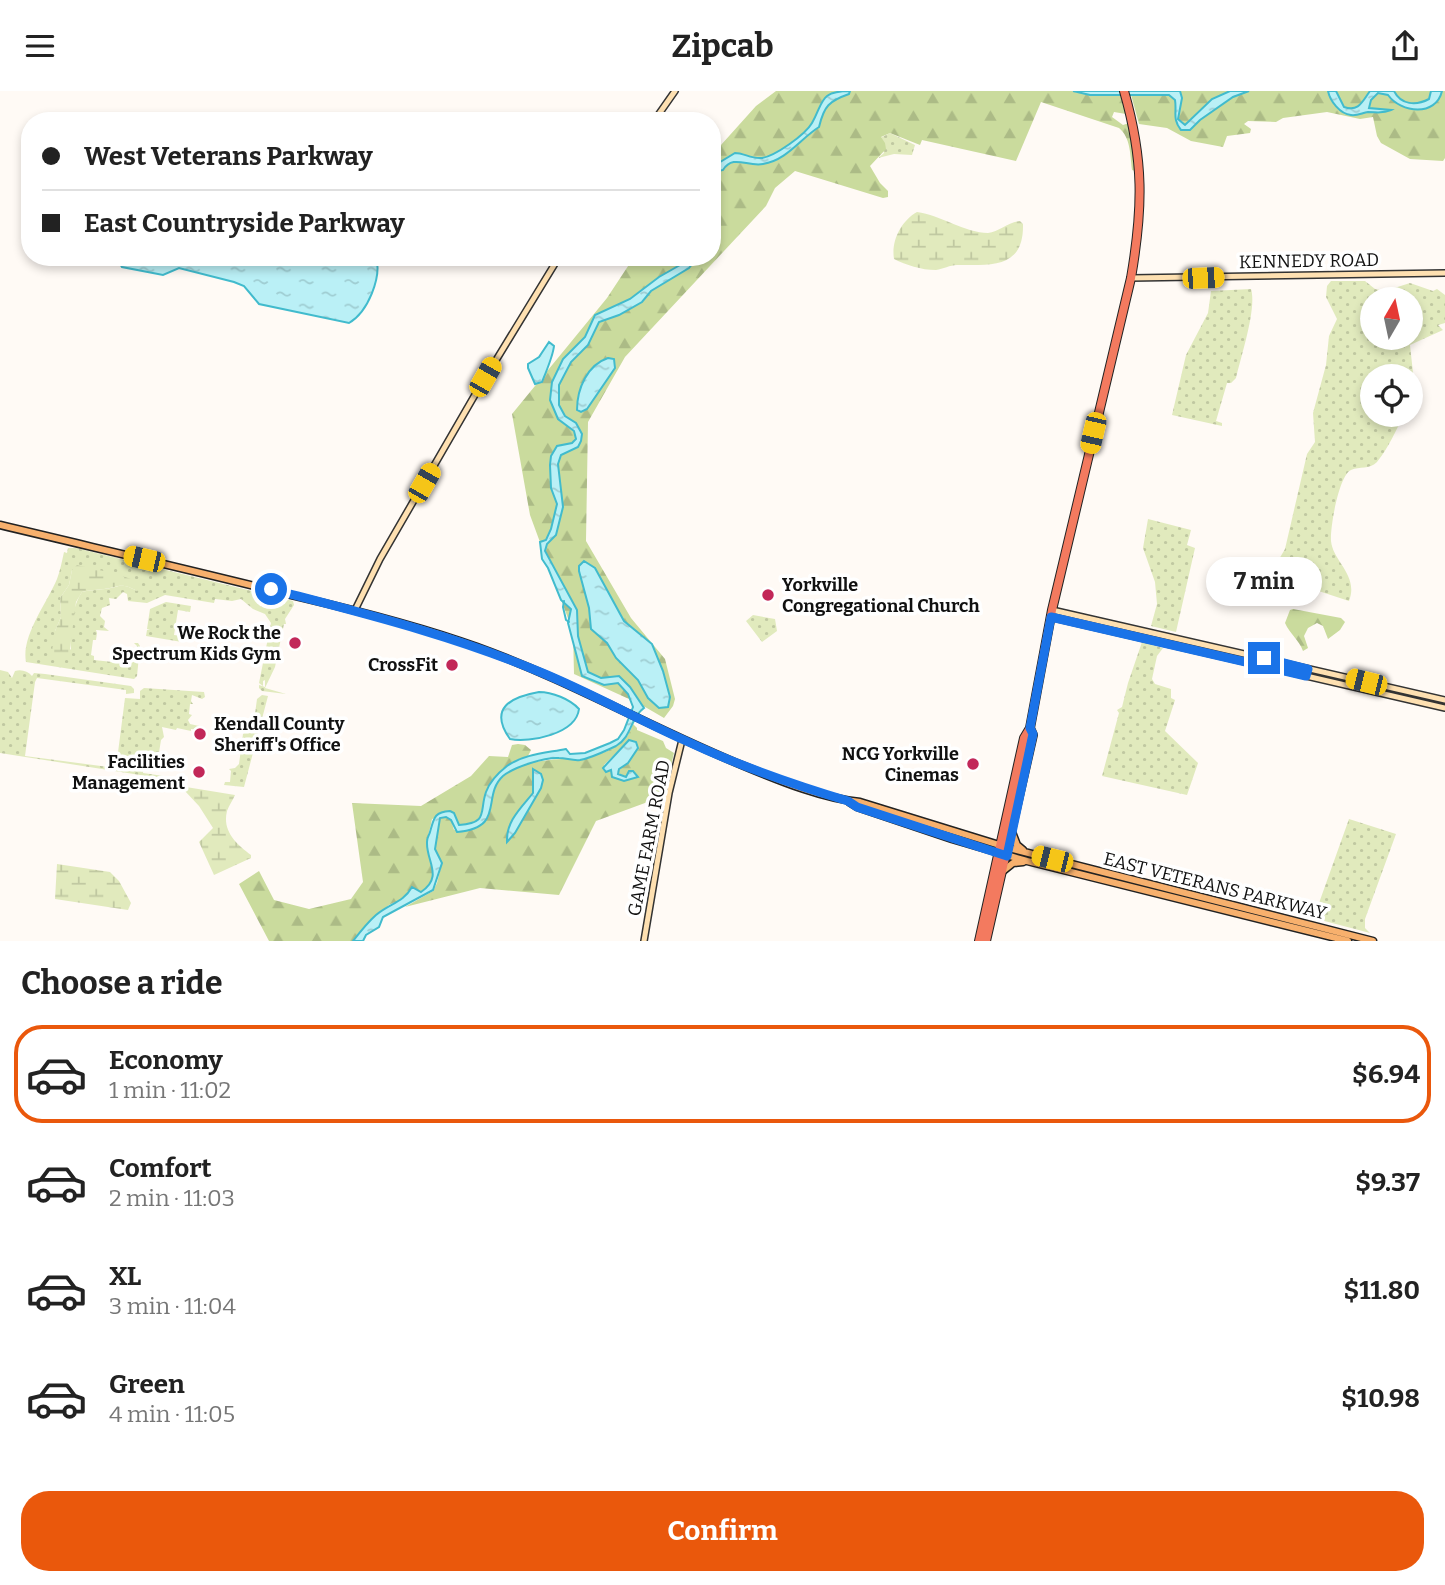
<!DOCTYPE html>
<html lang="en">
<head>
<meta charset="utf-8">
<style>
	body { margin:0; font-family:Bitter,serif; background:#f6f6f6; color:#222; height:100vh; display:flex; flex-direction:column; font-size:26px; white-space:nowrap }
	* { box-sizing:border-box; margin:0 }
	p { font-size:23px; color:#767676 }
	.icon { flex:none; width:38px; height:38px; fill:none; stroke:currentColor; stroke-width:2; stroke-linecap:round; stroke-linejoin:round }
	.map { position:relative; height:850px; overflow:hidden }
	.sheet { display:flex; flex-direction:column; background:#fff; flex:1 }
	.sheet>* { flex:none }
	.top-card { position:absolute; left:21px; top:21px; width:700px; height:154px; border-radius:28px; box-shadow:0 4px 10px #0003; display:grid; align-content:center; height:154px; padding:0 21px; background:#fff }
	.needle { width:46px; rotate:9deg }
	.controls { position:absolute; left:1360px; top:196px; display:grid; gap:14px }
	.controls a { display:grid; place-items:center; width:63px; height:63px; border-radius:50%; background:#fff; box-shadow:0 4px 10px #0003; font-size:35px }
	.end { position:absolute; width:32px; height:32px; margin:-16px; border:9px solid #1a73e8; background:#fff; box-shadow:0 0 0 4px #fff }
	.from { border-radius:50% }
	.bubble { position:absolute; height:49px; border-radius:24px; background:#fff; box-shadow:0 4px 10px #0003; font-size:23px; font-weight:700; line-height:49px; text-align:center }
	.car { position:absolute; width:21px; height:42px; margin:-21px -10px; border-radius:9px; box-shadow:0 0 5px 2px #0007; background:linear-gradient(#f5c518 24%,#345 0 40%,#f5c518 0 76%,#345 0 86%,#f5c518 0) }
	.top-card b { display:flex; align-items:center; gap:24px; height:66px; font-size:26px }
	.top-card b+b { border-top:2px solid #e0e0e0 }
	.top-card i { width:18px; height:18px; background:#222 }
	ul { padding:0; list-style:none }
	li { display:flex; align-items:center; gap:21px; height:98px; margin:0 14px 10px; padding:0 7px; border:4px solid transparent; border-radius:28px }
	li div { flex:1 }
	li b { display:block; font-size:26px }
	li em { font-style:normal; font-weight:700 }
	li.on { border-color:#ea580c }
	li>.icon { width:63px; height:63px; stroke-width:1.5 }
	h2 { padding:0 21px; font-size:32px; line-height:84px }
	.action { display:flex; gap:14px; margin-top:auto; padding:14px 21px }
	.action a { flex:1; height:80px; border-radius:28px; background:#ea580c; color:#fff; font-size:28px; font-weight:700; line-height:80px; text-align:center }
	header { display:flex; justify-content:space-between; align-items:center; height:91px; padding:0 21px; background:#fff; font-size:32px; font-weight:700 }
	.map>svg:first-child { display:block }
	.grass { fill:url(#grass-dots); fill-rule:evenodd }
	.forest { fill:url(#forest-firs); fill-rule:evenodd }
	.wetland { fill:url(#wetland-marsh) }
	.water { fill:url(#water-ripples); stroke:#41bbcd; stroke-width:2 }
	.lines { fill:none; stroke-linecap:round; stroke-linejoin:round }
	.stream { stroke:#41bbcd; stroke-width:2 }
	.secondary-casing { stroke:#333; stroke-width:8 }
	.primary-casing { stroke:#222; stroke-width:9 }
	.highway-casing { stroke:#222; stroke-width:10 }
	.secondary { stroke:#fee0b1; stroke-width:5 }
	.primary { stroke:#f7b06d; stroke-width:6 }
	.highway { stroke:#f37a5f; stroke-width:8 }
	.route { stroke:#1a73e8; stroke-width:9 }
	.poi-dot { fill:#c22859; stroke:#fff; stroke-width:2.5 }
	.labels { text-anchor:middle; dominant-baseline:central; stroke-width:7; stroke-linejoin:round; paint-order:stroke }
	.street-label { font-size:18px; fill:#111; stroke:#fff }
	.poi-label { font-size:18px; font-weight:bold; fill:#111; stroke:#fff; text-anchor:end }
</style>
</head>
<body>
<header><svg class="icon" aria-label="menu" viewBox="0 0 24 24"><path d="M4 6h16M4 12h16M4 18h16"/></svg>Zipcab<svg class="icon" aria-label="share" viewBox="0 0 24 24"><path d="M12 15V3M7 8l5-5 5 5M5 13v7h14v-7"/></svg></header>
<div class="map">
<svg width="1445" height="850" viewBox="0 0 1445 850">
	<defs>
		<pattern id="grass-dots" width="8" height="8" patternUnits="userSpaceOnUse" patternTransform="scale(1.75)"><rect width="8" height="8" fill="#e1eabd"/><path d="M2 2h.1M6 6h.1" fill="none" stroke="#c0c8a1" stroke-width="1.8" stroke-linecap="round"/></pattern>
		<pattern id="forest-firs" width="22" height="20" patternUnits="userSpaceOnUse" patternTransform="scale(1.75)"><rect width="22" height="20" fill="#cadb9d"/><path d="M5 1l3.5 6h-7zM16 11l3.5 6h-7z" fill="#acbb86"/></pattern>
		<pattern id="wetland-marsh" width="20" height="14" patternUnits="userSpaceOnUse" patternTransform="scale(1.75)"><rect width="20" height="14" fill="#e1eabd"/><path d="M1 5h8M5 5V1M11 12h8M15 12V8" fill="none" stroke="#c0c8a1"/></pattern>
		<pattern id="water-ripples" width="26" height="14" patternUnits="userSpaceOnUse" patternTransform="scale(1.75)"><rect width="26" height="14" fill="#baf0f6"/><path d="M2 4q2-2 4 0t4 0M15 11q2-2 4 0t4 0" fill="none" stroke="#9fcdd2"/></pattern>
	</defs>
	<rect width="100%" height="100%" fill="#fffaf5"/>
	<path class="grass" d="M890,42l25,12 -3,10 -18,-1 -16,4 6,-5 -4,-15z
		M1331,190h34l10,8 10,2 25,-8 23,8 4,-2 8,6v28l-7,2 5,5 -33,15 3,28 -2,28 -1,-25h-38v39h32c-8,15 -16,34 -27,47 -8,8 -17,4 -26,8 -12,5 -21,57 -20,71 2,21 28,34 18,60l-67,-22 -7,-13 10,-17 22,-95 8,-12 -2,-29 13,-48 3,-29 8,-17 -11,-22 1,-11zM1372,208h38v39h-38z
		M1251,198c6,19 -10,67 -15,89l-5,5h-4l-11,38 6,2v3l-50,-11 14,-60 22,-42 3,-22z
		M1148,428l43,11 -4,15 8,3 -19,84 -25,-6 6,-22 -2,-22 -12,-34z
		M68,457h8l217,53 1,4 -9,14 1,5h-2l-9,43 -10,21 21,6 -24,-3 -3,-3v-3l6,2v-7l-2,1v5l-4,-3 12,-60 -6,-9 -12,-5 -12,-10 -9,2 -17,-2 -1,4 -49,-8 -18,8 -19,-2 -1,-7 -4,-2 -7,7 -7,-1 1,7 -8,3 -2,8 5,5 -1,6 5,4 -13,-1 1,3 -1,7h-3l-2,15 3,1v4l37,4 1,-3h3l2,-15 -3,-3h4l2,3 -3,30 -3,3 -108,-17c-5,-26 21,-59 31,-83 3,-8 5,-18 7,-27l3,1zM91,478l33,8 13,14c-17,-9 -16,-4 -32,-2 -8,1 -16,1 -23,3 -10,14 -13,41 -11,58l-16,-19 6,-14 -1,-19 9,-13 3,-15z
		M166,511l25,4 -1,6 -12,-2 -4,25 8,1v6l-36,-6 1,-6h3l-3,-1 3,-20z
		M753,524l22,4 2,12 -15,11 -16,-21z
		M1142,551l21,6 -6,8 -5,23 3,5 16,5v9l4,2 -10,31 33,32 -11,32 -85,-19 17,-63 -2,-3 5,-3 6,-24z
		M0,579l8,2 4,6 3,-7c6,-2 13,0 17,5l2,-3 11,1 86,12 3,3v4l-8,1v-4l-89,-12 -2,4 -10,74 91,12 9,-70 15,1v-8l4,-3 60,4 1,5 -3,2 -10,-4 -1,6 2,3h-3l-1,10 3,1 -4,5 2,4 9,2 2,4 -10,-1v2l-14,-3 -1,2 -14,-3 2,10 -3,3 -4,25 -13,-1 -1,9 34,5 -5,2 -172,-27z
		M262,604l6,1 -24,91 -20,-2 1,-3h5l1,-11 -2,-2 6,-1 4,-4 4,-30 11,-13 3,-22z
		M1349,728l47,15 -31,85v9l5,5 -53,-14 6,-13 -4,-3z"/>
	<path class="forest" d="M776,0h296l6,2 1,-2h40l7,23 -12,-2 -2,5 11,8 6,-2 6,48 -3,-1c-2,-15 -1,-32 -13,-42l-78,-26 -25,59 -94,-21 -2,5 -30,-12 -9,4 4,6 1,6 -16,17 10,17 8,8v6l-5,1 -88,-27 -20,17 -9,18 -141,151 -37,65 -2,119 45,77 34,41 10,40 -2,7 -9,12 -24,-14 -66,-30 -1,-42 -43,-117 -18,-101 95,-116 27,-41h78v-102l44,-49z
		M1130,0h315v67l-2,3 -33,-2 -29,-16 -4,-7 -4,-19 -13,2 -33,-7 -44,6 -7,4 -28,-1 -4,3 7,5 -1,4 -23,3 -4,11 -32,-6 -24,-13 -28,-4z
		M1293,518l48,9 4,4 -5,8 -12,9 -5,-13 -6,-3 -9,5 -4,8 4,12 -5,3c-4,-11 -13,-17 -18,-28l5,-13z
		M633,633l4,4v2l26,11 3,7 8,5 -10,43 -68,25 -37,74 -79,-7 -75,19 28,-16 4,-8 5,-20 -7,-14 5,-31 6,-1 5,3 3,10 26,-5c6,-14 10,-34 20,-45 33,-38 115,-2 133,-56zM629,649l5,1c-3,22 -6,16 -16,31l2,3 6,2 3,-6v8l-5,2 -12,-4 -1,-7 -5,2 -2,-7z
		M518,653l7,1 6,5 -3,6 -12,4 -31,36c-1,21 -5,27 -26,29l-5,-12 -22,6c-1,7 -4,15 -5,22 -2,19 18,35 -6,51l-11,-2c-3,12 -13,10 -21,15 -15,10 -25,23 -36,36h-84l-30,-57 20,-13 15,29 35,9 42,-10 12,-17 -11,-79 69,3 50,-30 18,-20 19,1 4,-12z"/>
	<path class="wetland" d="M917,121c23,3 49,21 71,21 11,-1 20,-11 32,-12l3,3c1,45 -32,41 -66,41 -7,0 -14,4 -21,5 -15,0 -30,-5 -42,-11 -3,-18 7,-38 23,-47z
		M77,474c18,5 54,9 66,22l-6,4c-17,-9 -17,-4 -33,-2 -7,1 -15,1 -22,3l-6,10 -7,54 -11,2 -6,-7 3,-20 6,-14 -1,-19 9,-13 3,-15z
		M186,696l49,8c-2,5 -6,10 -8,16 -5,20 9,33 24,44v3l-37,17 -15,-33 14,-14 -14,-22 -15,-16z
		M57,773l53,8 9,9 12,22 -3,7 -73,-11z"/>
	<path class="water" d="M850,0l-1,3c-20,7 -25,12 -30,33 -19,12 -32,33 -56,37 -16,3 -30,-10 -40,6l-11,3v-6l23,-14c9,0 16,6 27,5 13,-2 43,-23 50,-35 12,-21 7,-32 38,-32z
		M1073,0h107l2,7 -4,21 7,6 27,-26 18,-8h19l-16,6 -33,23 -10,10h-9c-9,-11 -4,-18 -6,-30l-6,-5h-79z
		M1328,0h8l8,16c15,5 18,-5 26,-16h24c7,14 22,15 35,8l2,-8h11c-6,26 -41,22 -54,4l-10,-2 -7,7 -2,8 22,2c-9,4 -14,2 -23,2 -6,1 -11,4 -17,3 -11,-1 -21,-14 -23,-24z
		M116,166h260c6,20 -8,55 -27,66l-90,-19 -15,-18 -10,-4 -55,-14 -16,7 -41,-8z
		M687,166l9,2 -7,9 -38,23 -9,11 -23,13 -20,7 -11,23 -17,17 -12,23v20l6,11 11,7 6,11 -1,7 -3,6 -17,8 -3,9 5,43 -7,28 -9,9 -2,7 32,59 1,26 10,36 13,6 18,-2 11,11 14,21c-14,10 -12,29 -28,38 -11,5 -24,12 -36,14 -7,1 -14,-2 -21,-2 -14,-1 -45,9 -56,18 -22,20 3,52 -46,56l-6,-12 -5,-3 -6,1 -5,31 7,14 -9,27 -50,27 -4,10 -13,8 -3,6h-10c7,-9 15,-19 23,-26 14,-12 27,-12 36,-28l9,5c23,-15 5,-31 6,-50 0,-5 2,-6 3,-10 4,-14 4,-20 20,-21l4,2 5,12c30,-2 20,-13 27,-33 4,-11 12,-19 21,-26 17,-12 39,-13 59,-17l4,5 15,-1 25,-10 8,-4 6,-9 9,-23 -5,-13 -10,-11 -14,2 -22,-9 -14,-53 3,-14 -10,-9 -13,-32 -6,-9 -2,-17 6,-2 5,-11 6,-25 -6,-16 -1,-23 1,-9 6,-10 15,-3 4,-4 -2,-8 -16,-12 -8,-19 2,-18 11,-23 22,-22 10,-22 35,-16 29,-22 28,-16z
		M549,251l5,4c-1,10 -8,26 -12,36l-7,2 -7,-16v-4l11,-7z
		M608,267l6,1 1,9 -28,41 -6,3 -4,-2c0,-21 10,-45 31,-52z
		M584,470l11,7 29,53 28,23 11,27 7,26 -2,10 -9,1 -11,-10 -10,-18 -22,-22 -9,-15 -16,-14 -2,-21 -10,-37v-5z
		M539,601c13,0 31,7 40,17 -3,25 -49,34 -69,30 -22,-31 1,-42 29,-47z
		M629,649l7,2 2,6 -10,15 -9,6 -1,5 8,3 3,-6h4l5,6 -14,4 -12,-4 -1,-7 -5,2 -3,-4z
		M533,678l8,5 2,6 -2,8 -26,45 -8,9c-1,-21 14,-34 26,-49z"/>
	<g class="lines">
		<path class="stream" d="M564,510l-1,6 3,13 3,2"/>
		<g class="secondary-casing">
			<path id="secondary" d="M654,30l21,-30
				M1131,187l314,-5
				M355,519l25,-51 96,-166 83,-136
				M1052,519l393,90
				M1050,526l395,91
				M644,850l25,-148 13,-53"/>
		</g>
		<g class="primary-casing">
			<path id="primary" d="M0,434c100,24 200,47 299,72 60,14 120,29 178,50 94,34 180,84 272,121 34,14 73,30 111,34l149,46 364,93
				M849,711l8,5 95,32 75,22 321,80
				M1012,741l5,13 6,5
				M1003,780l10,-8 10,-1"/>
		</g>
		<g class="highway-casing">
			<path id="highway" d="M979,850l45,-203 6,-10 22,-118 79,-332c12,-70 13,-118 -7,-187
				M986,850l47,-206 -3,-7"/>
		</g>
		<use href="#secondary" class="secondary"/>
		<use href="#primary" class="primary"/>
		<use href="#highway" class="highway"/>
	</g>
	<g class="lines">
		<path class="route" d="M271,498c91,24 181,46 269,83 49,20 95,46 144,68 53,25 107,44 164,61l9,6 150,49 26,-122 -3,-6 21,-111 255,59 2,-7 -44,-11"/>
	</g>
	<g class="poi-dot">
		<circle cx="768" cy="504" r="7"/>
		<circle cx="295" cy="552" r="7"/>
		<circle cx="452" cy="574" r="7"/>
		<circle cx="200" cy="643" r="7"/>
		<circle cx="973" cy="673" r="7"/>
		<circle cx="199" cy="681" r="7"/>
	</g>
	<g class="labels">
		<g class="street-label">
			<text transform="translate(1309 170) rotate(-1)">KENNEDY ROAD</text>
			<text transform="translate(649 747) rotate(-79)">GAME FARM ROAD</text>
			<text transform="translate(1215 795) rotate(14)">EAST VETERANS PARKWAY</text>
		</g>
		<g class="poi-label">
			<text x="782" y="494" text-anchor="start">Yorkville<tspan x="782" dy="21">Congregational Church</tspan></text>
			<text x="281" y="542">We Rock the<tspan x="281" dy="21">Spectrum Kids Gym</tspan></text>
			<text x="438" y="574">CrossFit</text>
			<text x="214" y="633" text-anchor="start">Kendall County<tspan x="214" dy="21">Sheriff's Office</tspan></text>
			<text x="959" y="663">NCG Yorkville<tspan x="959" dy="21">Cinemas</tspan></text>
			<text x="185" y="671">Facilities<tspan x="185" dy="21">Management</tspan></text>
		</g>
	</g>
</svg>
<div class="controls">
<a><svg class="needle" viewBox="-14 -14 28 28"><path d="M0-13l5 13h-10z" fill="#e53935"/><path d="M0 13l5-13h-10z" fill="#767676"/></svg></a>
<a><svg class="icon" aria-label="locate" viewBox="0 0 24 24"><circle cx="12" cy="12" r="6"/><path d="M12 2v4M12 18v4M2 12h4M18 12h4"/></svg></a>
</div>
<i class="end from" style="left:271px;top:498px"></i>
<i class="end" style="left:1264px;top:567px"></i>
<div class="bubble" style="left:1206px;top:466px;width:116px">7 min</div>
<i class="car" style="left:1203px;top:187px;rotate:88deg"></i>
<i class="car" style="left:485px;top:286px;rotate:30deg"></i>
<i class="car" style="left:1093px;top:342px;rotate:193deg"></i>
<i class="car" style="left:424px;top:392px;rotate:30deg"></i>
<i class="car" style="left:144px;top:468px;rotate:283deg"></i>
<i class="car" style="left:1366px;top:591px;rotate:284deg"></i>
<i class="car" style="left:1052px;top:768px;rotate:284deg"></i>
<div class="top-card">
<b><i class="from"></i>West Veterans Parkway</b>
<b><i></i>East Countryside Parkway</b>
</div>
</div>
<section class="sheet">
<h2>Choose a ride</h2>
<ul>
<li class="on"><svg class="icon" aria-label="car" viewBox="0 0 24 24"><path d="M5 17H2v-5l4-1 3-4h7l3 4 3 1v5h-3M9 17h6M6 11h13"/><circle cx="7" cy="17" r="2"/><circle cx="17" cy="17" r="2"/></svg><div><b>Economy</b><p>1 min · 11:02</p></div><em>$6.94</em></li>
<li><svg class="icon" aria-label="car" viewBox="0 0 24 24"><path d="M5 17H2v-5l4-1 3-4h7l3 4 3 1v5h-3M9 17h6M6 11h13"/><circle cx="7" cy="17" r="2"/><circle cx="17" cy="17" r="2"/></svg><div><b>Comfort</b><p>2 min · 11:03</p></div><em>$9.37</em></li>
<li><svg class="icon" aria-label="car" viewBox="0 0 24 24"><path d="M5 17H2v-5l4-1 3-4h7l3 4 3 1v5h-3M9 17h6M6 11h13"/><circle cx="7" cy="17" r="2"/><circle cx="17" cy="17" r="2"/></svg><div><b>XL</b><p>3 min · 11:04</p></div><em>$11.80</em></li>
<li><svg class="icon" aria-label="car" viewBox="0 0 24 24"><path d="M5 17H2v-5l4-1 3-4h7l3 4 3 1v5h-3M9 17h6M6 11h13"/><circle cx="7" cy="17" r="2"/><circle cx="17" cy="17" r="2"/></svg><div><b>Green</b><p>4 min · 11:05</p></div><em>$10.98</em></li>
</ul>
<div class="action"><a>Confirm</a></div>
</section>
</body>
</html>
